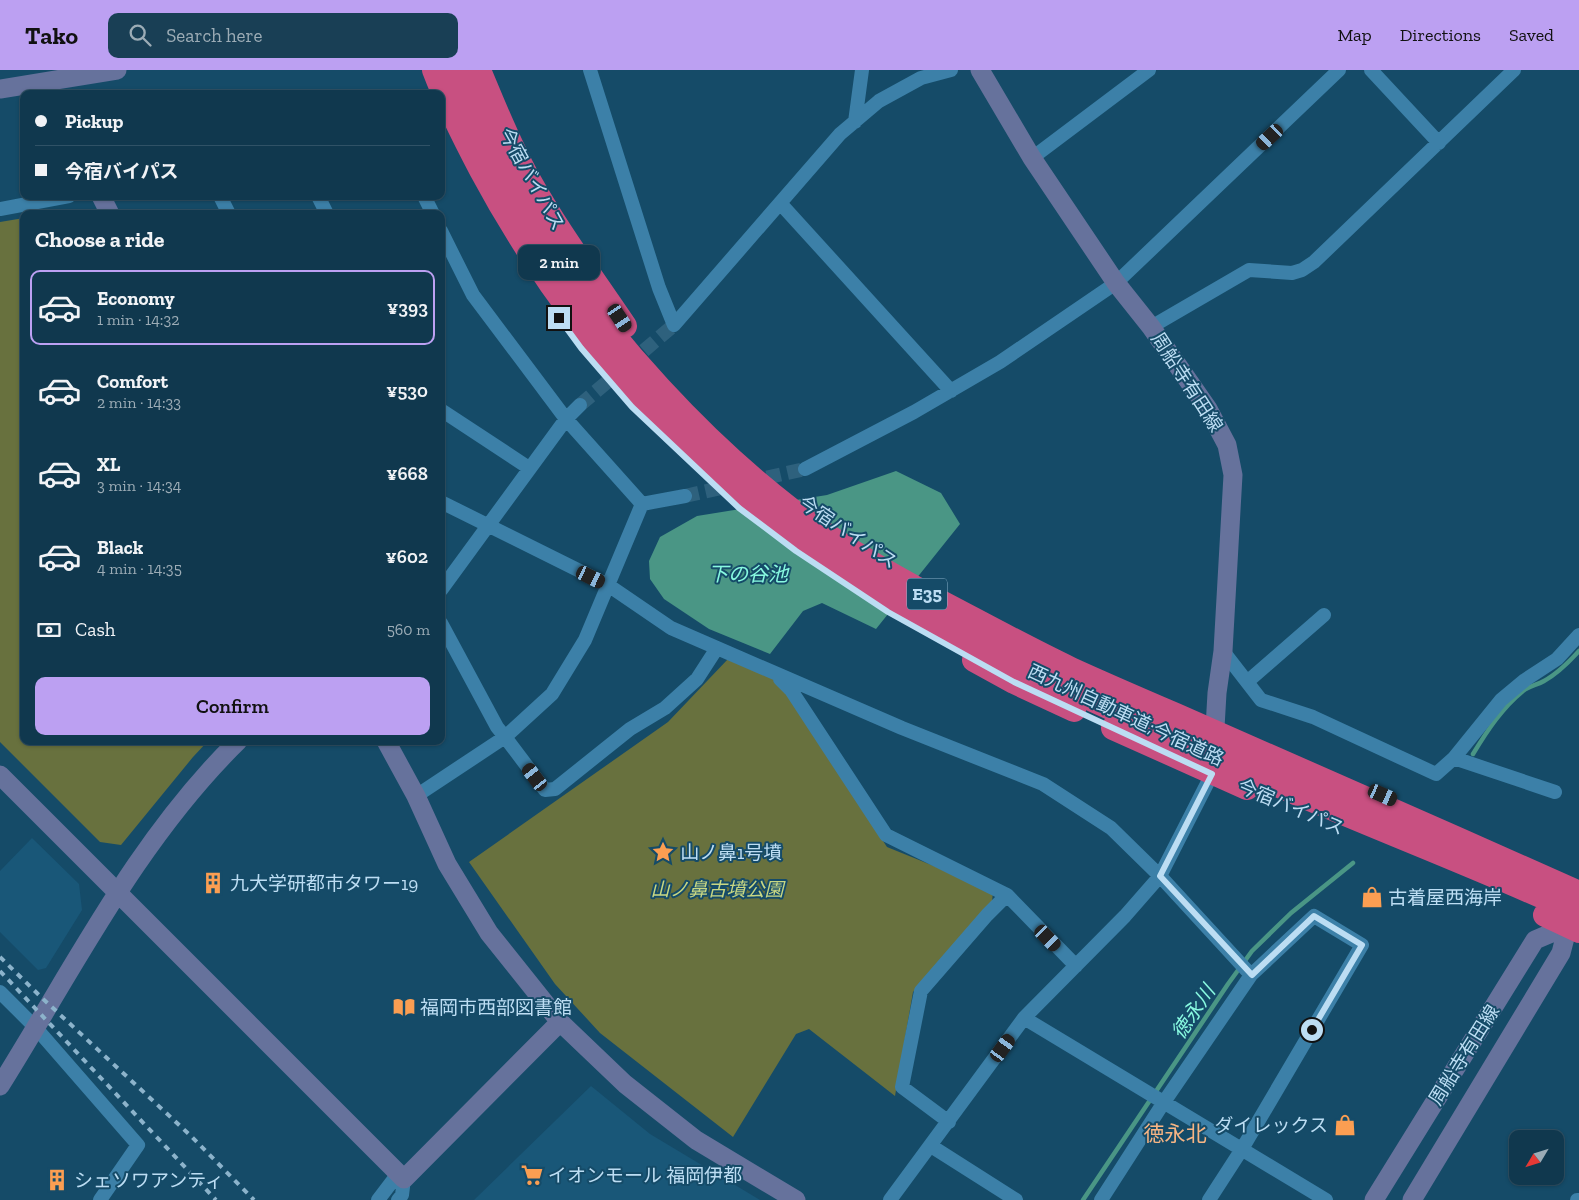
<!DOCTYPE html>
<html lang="en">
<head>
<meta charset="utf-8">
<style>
	body { margin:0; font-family:"Zilla Slab","Noto Sans JP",serif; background:#193f55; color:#f1f3f6; height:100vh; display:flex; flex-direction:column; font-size:19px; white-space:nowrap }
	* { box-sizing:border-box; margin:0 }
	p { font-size:16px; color:#9cacb6 }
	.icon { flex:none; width:28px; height:28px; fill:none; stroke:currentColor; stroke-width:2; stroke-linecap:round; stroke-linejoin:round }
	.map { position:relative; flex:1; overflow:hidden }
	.panel { position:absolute; left:20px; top:140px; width:425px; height:535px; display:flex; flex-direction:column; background:#10384e; border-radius:10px; box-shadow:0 1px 4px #0004,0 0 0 1px #305266 }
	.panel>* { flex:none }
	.banner { position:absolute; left:20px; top:20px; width:425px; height:110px; border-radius:10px; box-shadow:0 1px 4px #0004,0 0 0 1px #305266; display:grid; align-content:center; height:110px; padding:0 15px; background:#10384e }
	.needle { width:32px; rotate:232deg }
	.tools { position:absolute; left:1509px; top:1060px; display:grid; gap:10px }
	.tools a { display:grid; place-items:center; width:55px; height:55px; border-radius:10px; background:#10384e; box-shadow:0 1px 4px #0004,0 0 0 1px #305266; font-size:25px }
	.end { position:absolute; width:22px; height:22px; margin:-11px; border:6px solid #bcddf3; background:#111; box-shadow:0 0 0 2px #111 }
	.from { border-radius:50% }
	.bubble { position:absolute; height:35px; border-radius:10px; background:#10384e; box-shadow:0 1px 4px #0004,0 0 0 1px #305266; font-size:16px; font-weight:600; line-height:35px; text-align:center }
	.car { position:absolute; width:15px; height:30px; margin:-15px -8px; border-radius:6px; box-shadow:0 0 4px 1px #0007; background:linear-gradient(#222 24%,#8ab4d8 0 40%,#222 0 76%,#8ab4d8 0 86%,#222 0) }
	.banner b { display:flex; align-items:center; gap:18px; height:48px; font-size:19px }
	.banner b+b { border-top:1px solid #305266 }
	.banner i { width:12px; height:12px; background:#f1f3f6 }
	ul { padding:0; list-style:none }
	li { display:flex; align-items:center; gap:15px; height:75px; margin:0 10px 8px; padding:0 5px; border:2px solid transparent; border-radius:10px }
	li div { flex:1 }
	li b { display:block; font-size:19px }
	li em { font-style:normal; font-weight:600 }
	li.active { border-color:#bca0f2 }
	li>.icon { width:45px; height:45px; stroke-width:1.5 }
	h2 { padding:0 15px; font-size:22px; line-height:60px }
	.pay { display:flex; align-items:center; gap:12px; height:55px; padding:0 15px; font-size:19px }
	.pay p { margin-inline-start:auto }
	.action { display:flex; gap:10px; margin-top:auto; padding:10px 15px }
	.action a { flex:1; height:58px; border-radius:10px; background:#bca0f2; color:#111; font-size:20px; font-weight:600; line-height:58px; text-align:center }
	header { display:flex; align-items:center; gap:30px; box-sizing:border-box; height:70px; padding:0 25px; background:#bca0f2; color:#111 }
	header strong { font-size:24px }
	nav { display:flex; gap:28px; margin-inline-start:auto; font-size:18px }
	.search { width:350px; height:45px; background:#193f55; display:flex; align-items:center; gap:12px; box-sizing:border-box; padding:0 18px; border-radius:10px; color:#9cacb6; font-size:19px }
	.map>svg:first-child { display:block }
	.built { fill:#195778 }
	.green { fill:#68713e }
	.water { fill:#4a9685 }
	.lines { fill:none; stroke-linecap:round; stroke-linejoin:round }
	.stream { stroke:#4a9685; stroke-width:4.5 }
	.street-tunnel { stroke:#2e617d; stroke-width:14; stroke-dasharray:14 7; stroke-linecap:butt }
	.street { stroke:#3c80a8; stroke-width:14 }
	.secondary { stroke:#66729c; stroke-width:19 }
	.highway { stroke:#c85081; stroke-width:24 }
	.rail { stroke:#8cb3cb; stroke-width:4; stroke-dasharray:6 6; stroke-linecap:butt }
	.route { stroke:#bcddf3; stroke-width:6 }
	.labels { text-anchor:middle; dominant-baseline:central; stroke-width:4; stroke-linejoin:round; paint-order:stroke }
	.shield { fill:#154b68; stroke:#8ab1c9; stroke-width:1 }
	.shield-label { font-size:18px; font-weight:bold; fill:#bcddf3 }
	.street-label { font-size:19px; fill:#bcddf3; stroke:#154b68 }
	.poi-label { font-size:19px; fill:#bcddf3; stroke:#154b68; text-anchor:start }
	.park-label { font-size:19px; font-style:italic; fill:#c8d783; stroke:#154b68 }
	.water-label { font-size:20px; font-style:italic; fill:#88f9e0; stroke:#154b68 }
	.quarter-label { font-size:21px; fill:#f7b584; stroke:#154b68 }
</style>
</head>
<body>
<header>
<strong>Tako</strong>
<div class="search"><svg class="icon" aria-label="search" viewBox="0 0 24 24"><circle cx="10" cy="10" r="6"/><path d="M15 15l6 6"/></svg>Search here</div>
<nav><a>Map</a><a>Directions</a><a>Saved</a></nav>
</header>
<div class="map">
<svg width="1579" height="1130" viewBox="0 0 1579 1130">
	<rect width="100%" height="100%" fill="#154b68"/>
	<path class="built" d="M32,768l47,46 3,26 -36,58 -8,2 -38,-38v-61z
		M591,1016l59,48 110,66h-286z"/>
	<path class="green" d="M24,148v523h184l-15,16 -72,88 -21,-3 -100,-100v-520z
		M728,589l50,21 109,167 106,43 -1,13 -79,89 -18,104 -86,-67 -13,5 -63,103 -133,-104 -45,-49 -86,-122 199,-140z"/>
	<path class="water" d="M896,401l45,22 19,31 -84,105 -54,-26 -19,8 -33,43 -61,-25 -45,-30 -14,-20 -1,-18 11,-24 37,-21 130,-21z"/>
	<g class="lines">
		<path class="stream" d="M1473,684c14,-23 29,-46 50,-63 6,-5 14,-6 21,-10 13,-7 25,-19 35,-30
			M1083,1130l145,-216 24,-33 39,-38 62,-50"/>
		<path class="street-tunnel" d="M580,335l94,-80
			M685,426l120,-27"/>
		<path class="street" d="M590,0l69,218 15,37 166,-191 39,-33 42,-23 30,-8
			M1371,0l68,73
			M855,52l7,-52
			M1032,88l117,-88
			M220,126l9,18
			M318,126l9,18
			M424,126l9,18
			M780,133l171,188
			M0,139l69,-13
			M441,161l32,64 93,124 76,85
			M1151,257l98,-57 43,3 10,-3 12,-8 200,-192
			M441,340l88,58
			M805,399l109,-57 86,-50 116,-79 223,-213
			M441,432l167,83 63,43 231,100 141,56 68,44 49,48 52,-102
			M642,434l-57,136 -33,54 -47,43 40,53 10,-1 75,-60 35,-21 32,-29 20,-31
			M642,434l43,-8
			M441,520l125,-171 14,-14
			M1223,581l38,49 52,17 123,57 18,-16 47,-58 24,-20 32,-21 22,-24
			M780,609l11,11 95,145 121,60 -20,20 -66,76 -19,96 47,35
			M1247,612l77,-67
			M1454,688l101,34
			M416,726l89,-59 -8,-10 -56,-104
			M1007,825l69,71
			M0,922l36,36 102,117 -38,55
			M1024,948l302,182
			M931,1076l85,54
			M378,1130l16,-21 2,-8
			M398,1130l4,-5 2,-16
			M890,1130l134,-182 101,-102 35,-40 91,99
			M1101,1130l63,-98 87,-127 63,-59 48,29 -120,204 -33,51
			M1577,1130h1"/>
		<path class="secondary" d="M980,0l52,88 84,125 35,44 57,82 19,36 6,30 -10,176 -6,42 -3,52
			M0,19l117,-19
			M101,126l9,18
			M386,671l30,55 31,68 42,69 71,89 65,62 71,56 100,60
			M0,705l404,404 156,-157
			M0,1016c74,-118 137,-246 238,-345
			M1374,1130l161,-260 33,-14 7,-7
			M1412,1130l149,-247 7,-27"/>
		<path class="highway" d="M434,0c13,34 30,68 47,100 83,155 203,295 351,392 86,57 180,102 274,144 62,29 124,59 187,86 95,41 192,78 286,121
			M458,0c26,62 55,123 92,179 62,94 151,191 239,259 48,37 101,66 154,95 42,22 84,45 128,66 35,16 70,31 105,46 135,59 269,118 403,178
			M479,0c15,36 30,74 49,108 29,52 64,99 97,148
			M974,590l40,22 60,28
			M1113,658l134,60
			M1545,845l34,16"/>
		<path class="rail" d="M0,887l41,40 150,139 63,64
			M0,901l216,229"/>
	</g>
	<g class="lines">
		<path class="route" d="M559,248l22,30 51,59 107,101 57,43 92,61 126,70 198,92 -52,102 92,99 62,-59 48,29 -50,85"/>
	</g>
	<defs>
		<g id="sight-bare" transform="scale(1.725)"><path d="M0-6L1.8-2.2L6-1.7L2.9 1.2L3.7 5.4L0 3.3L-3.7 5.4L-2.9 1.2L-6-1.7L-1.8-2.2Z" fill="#fb9e52" stroke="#154b68" stroke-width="2.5" paint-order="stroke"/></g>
		<g id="building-bare" transform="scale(1.725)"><path d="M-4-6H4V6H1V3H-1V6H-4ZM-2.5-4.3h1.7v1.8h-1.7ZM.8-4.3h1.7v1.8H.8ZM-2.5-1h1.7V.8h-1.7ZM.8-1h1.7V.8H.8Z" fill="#fb9e52" stroke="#154b68" stroke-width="2.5" paint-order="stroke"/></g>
		<g id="shop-bare" transform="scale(1.725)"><path d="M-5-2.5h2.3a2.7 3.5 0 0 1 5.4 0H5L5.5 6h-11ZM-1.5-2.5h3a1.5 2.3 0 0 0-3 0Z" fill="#fb9e52" stroke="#154b68" stroke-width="2.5" paint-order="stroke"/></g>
		<g id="library-bare" transform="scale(1.725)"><path d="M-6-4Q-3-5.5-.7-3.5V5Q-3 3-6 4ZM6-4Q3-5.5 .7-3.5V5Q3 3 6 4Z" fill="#fb9e52" stroke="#154b68" stroke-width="2.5" paint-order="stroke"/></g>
		<g id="supermarket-bare" transform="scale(1.725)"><path d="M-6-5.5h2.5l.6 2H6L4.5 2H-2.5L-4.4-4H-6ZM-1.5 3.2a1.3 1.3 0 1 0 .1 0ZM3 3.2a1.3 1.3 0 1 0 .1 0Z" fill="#fb9e52" stroke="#154b68" stroke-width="2.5" paint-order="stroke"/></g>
	</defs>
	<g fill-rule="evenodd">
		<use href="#sight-bare" x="663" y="782"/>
		<use href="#building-bare" x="213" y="813"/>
		<use href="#shop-bare" x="1372" y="827"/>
		<use href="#library-bare" x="404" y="937"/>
		<use href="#shop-bare" x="1345" y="1055"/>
		<use href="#supermarket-bare" x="532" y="1105"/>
		<use href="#building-bare" x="57" y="1110"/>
	</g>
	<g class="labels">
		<rect class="shield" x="907" y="508.5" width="40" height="31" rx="4"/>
		<g class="shield-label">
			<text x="927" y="524">E35</text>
		</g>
		<g class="street-label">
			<text transform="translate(532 109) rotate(61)">今宿バイパス</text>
			<text transform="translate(1187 312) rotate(57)">周船寺有田線</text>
			<text transform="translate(848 462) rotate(34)">今宿バイパス</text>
			<text transform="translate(1126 645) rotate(25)">西九州自動車道;今宿道路</text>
			<text transform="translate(1291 737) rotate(23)">今宿バイパス</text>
			<text transform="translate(1464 985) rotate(-58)">周船寺有田線</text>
		</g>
		<g class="poi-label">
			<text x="680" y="782">山ノ鼻1号墳</text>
			<text x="230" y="813">九大学研都市タワー19</text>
			<text x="1388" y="827">古着屋西海岸</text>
			<text x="420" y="937">福岡市西部図書館</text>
			<text x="1328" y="1055" text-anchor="end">ダイレックス</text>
			<text x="548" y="1105">イオンモール 福岡伊都</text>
			<text x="74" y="1110">シェソワアンティ</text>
		</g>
		<g class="park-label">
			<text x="717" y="819">山ノ鼻古墳公園</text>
		</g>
		<g class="water-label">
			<text x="748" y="504">下の谷池</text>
			<text transform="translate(1193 942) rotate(-56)">徳永川</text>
		</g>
		<g class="quarter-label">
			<text x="1175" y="1063">徳永北</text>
		</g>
	</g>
</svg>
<div class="tools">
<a><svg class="needle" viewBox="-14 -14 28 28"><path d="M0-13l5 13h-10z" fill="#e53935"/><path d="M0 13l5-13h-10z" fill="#9cacb6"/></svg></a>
</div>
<i class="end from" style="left:1312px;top:960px"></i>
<i class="end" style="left:559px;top:248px"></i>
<div class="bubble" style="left:518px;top:175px;width:82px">2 min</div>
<i class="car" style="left:1270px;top:67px;rotate:227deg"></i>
<i class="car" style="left:620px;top:248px;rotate:146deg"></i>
<i class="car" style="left:591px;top:507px;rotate:116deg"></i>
<i class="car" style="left:535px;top:707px;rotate:323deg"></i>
<i class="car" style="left:1383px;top:725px;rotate:114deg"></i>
<i class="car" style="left:1048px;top:868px;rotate:136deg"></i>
<i class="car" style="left:1003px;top:978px;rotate:36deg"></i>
<div class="banner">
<b><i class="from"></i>Pickup</b>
<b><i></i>今宿バイパス</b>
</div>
<section class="panel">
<h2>Choose a ride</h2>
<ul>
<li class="active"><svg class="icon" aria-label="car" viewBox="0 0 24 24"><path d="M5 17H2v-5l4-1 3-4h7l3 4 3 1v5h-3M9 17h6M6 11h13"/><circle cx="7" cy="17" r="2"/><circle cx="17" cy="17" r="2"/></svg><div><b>Economy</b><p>1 min · 14:32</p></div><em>¥393</em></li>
<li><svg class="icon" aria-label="car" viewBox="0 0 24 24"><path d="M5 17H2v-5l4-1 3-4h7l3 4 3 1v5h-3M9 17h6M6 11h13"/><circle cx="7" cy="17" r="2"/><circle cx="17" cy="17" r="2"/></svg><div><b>Comfort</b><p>2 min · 14:33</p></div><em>¥530</em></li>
<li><svg class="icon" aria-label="car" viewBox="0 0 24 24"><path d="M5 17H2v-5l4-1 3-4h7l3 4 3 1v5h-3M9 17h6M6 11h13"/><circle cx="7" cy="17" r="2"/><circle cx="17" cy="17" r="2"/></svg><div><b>XL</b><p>3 min · 14:34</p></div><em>¥668</em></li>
<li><svg class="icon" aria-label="car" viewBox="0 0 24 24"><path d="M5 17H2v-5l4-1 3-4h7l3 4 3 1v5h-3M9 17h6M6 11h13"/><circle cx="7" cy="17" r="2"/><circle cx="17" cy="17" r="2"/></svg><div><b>Black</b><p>4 min · 14:35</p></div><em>¥602</em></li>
</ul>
<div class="pay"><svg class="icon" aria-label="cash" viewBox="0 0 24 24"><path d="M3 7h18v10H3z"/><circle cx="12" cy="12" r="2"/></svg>Cash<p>560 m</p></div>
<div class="action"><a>Confirm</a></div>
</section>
</div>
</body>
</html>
